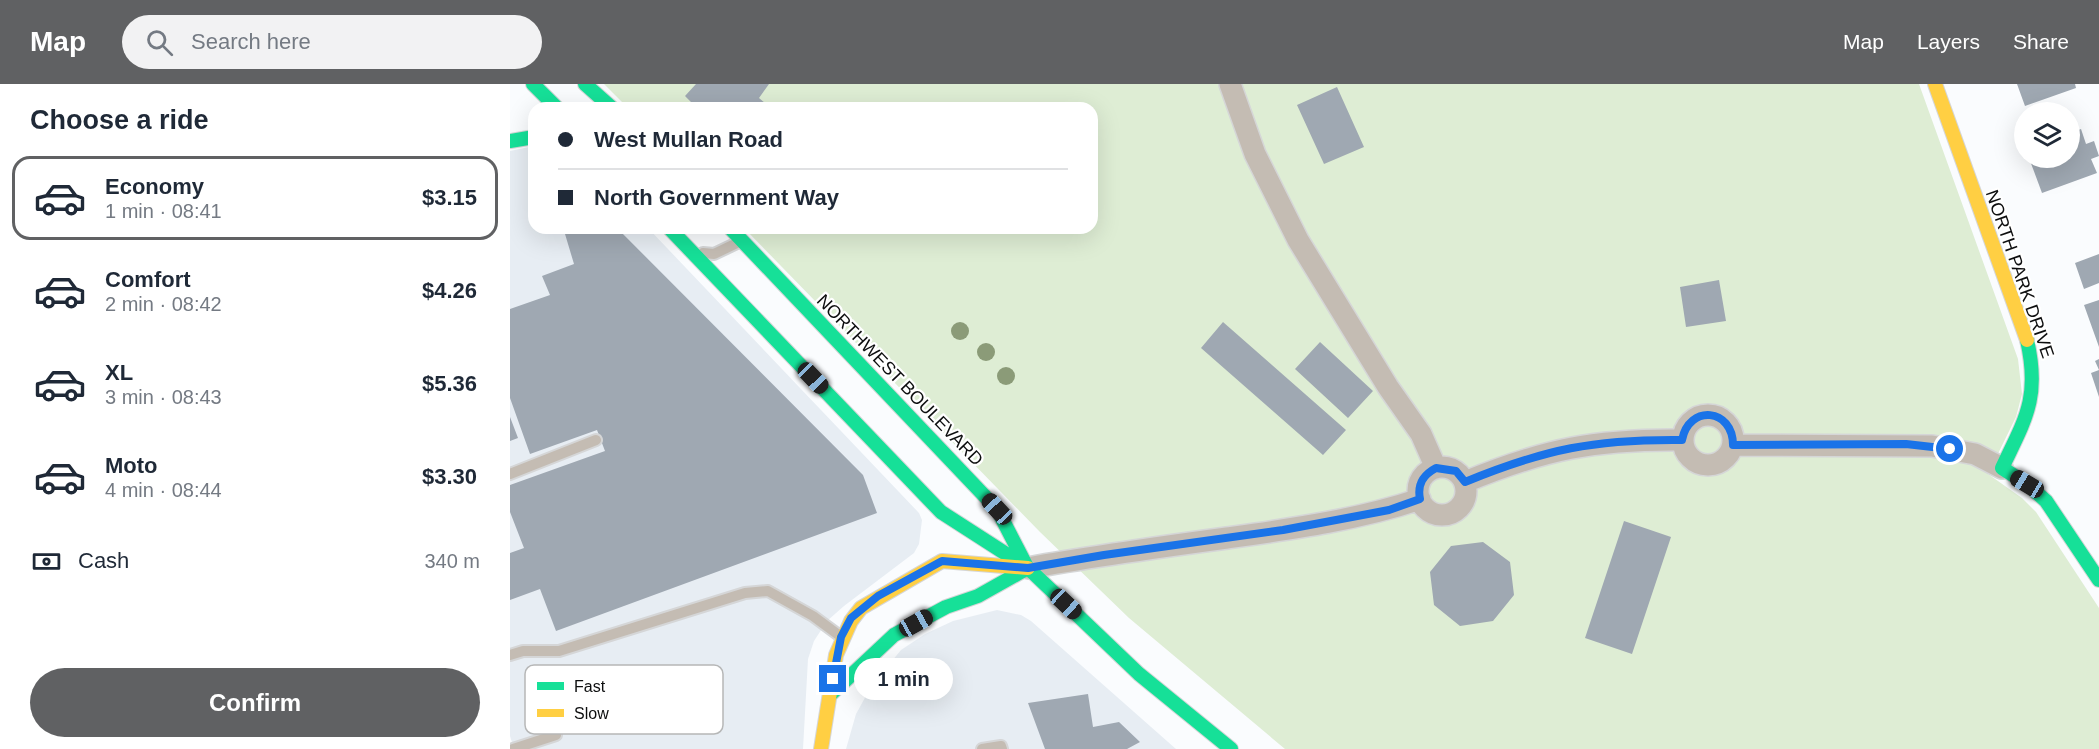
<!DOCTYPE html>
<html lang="en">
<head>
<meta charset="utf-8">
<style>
	body { margin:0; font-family:Helvetica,sans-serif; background:#f2f2f3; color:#1f2937; height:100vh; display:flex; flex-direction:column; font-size:22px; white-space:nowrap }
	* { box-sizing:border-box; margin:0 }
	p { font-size:20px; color:#747a83 }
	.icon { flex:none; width:33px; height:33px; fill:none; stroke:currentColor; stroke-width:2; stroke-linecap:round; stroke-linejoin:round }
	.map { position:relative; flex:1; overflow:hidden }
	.side { display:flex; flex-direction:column; background:#fff; width:510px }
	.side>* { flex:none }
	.guide { position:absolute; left:18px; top:18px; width:570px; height:132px; border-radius:18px; box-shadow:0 6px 24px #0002; display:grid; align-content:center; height:132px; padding:0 30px; background:#fff }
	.controls { position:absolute; left:1504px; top:18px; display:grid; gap:12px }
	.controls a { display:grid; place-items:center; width:66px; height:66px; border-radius:50%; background:#fff; box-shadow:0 6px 24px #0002; font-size:30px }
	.end { position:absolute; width:27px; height:27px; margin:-14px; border:8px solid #1a73e8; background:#fff; box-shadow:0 0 0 3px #fff }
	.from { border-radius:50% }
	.bubble { position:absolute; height:42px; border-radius:21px; background:#fff; box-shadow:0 6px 24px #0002; font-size:20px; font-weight:700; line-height:42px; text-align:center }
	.car { position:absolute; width:18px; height:36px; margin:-18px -9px; border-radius:8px; box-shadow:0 0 4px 2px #0007; background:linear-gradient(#222 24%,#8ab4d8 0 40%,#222 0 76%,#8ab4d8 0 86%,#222 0) }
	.guide b { display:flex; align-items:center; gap:21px; height:57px; font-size:22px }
	.guide b+b { border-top:2px solid #e0e1e3 }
	.guide i { width:15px; height:15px; background:#1f2937 }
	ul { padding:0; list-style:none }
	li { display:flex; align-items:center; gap:18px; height:84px; margin:0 12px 9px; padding:0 18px; border:3px solid transparent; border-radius:18px }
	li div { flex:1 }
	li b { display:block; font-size:22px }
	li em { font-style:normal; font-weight:700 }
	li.selected { border-color:#606163 }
	li>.icon { width:54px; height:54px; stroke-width:1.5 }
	h2 { padding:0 30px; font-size:27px; line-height:72px }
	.pay { display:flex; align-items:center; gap:15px; height:66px; padding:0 30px; font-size:22px }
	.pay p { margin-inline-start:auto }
	.action { display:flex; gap:12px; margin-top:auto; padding:12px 30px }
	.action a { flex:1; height:69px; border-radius:36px; background:#606163; color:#fff; font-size:24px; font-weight:700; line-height:69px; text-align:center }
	header { display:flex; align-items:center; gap:36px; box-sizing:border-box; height:84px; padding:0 30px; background:#606163; color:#fff }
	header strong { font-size:28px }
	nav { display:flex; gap:33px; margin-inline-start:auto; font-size:21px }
	.search { width:420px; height:54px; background:#f2f2f3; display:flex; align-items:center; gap:15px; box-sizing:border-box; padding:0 21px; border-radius:33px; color:#747a83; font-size:22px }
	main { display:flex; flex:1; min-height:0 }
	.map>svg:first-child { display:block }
	.built { fill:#e7edf3 }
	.green { fill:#deedd4 }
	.building { fill:#9fa8b2 }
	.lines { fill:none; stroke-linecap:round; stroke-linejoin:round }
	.lane-casing { stroke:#d5d6d7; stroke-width:14 }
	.street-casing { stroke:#d5d6d7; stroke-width:24 }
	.fast-casing { stroke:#d5d6d7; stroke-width:16 }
	.slow-casing { stroke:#d5d6d7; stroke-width:16 }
	.lane { stroke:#c4bcb3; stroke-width:10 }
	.street { stroke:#c4bcb3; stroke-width:21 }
	.fast { stroke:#16e098; stroke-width:14 }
	.slow { stroke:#ffcf43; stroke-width:14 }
	.tree { fill:#8b9b78 }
	.route { stroke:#1a73e8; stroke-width:8 }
	.labels { text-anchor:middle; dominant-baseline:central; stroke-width:4.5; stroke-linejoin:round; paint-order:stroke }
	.street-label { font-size:18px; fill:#0d0e0f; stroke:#fff }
	.key { fill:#fff; stroke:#b6b7b7; stroke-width:1.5 }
	.key-label { font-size:16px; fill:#0d0e0f }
</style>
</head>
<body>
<header>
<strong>Map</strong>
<div class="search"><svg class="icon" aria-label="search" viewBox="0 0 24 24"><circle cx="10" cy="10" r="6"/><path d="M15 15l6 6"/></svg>Search here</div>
<nav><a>Map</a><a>Layers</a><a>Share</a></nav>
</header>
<main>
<section class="side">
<h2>Choose a ride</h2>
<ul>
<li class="selected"><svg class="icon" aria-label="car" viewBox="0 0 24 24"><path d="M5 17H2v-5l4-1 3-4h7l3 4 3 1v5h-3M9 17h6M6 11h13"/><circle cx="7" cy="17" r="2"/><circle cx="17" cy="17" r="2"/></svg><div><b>Economy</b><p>1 min · 08:41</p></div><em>$3.15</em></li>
<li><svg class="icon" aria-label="car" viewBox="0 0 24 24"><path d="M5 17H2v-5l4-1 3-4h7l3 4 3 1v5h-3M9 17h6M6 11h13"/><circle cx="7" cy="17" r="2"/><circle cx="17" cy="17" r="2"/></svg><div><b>Comfort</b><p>2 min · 08:42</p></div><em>$4.26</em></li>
<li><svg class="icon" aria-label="car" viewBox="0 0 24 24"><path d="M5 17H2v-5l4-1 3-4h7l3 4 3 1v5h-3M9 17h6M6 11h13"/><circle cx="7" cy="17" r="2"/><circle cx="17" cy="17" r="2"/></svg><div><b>XL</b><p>3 min · 08:43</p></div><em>$5.36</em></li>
<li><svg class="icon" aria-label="car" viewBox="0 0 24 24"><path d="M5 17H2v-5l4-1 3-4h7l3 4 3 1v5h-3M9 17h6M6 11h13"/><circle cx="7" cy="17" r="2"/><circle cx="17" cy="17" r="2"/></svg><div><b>Moto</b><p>4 min · 08:44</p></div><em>$3.30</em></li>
</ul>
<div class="pay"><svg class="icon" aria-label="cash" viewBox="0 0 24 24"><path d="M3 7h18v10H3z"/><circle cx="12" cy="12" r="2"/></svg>Cash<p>340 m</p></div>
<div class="action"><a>Confirm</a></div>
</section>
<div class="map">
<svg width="1589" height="665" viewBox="0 0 1589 665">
	<rect width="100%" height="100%" fill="#fafcfe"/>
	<path class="built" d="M24,62v82h114l271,285 3,7 -3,24 -5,9 -70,53 -17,15 -13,20 -6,18 -5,90h-289l-4,-13v-585z
		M487,526l24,5 10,6 145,128h-330l10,-35 16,-29 29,-35 24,-16 28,-13z"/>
	<path class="green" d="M94,0h1315l99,275 4,35 -6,23 -28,57 34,24 14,14 63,96v141h-814l-156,-131 -89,-86 -296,-304h348v-120h-464z"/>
	<path class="building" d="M186,0h73l-10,14 12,10h-74l-12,-12z
		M1507,0h58l1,4 -51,18z
		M827,3l27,60 -40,17 -27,-59z
		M1571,45l5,15 8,-3 5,15 -8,3 6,14 -55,20 -13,-35h41v-25z
		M57,144h50l246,247 14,38 -321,118 -16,-42 -30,11v-47l14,-5 -14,-36v-27l95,-34 -8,-21 -67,24 -20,-56v-89l40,-14 -8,-19 32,-12 -9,-30z
		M1589,170v29l-15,6 -9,-26z
		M1209,196l7,41 -40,6 -6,-40z
		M1589,216v47l-15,-42z
		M713,238l123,108 -23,25 -122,-107z
		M810,258l53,49 -25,27 -53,-49z
		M1589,275v38l-8,-24 8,-3 -4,-9z
		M0,333l8,21 -8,3z
		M1114,437l47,16 -39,117 -47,-16z
		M973,458l27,20 4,33 -21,26 -33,5 -26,-21 -4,-33 21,-26z
		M578,610l5,33 26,-5 21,20 -13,7h-82l-17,-46z"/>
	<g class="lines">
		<g class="lane-casing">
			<path id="lane" d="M193,169l11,1 25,-12
				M0,390l86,-34
				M0,571l13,-4h36l186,-58 23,-2 45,25 27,20
				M3,665l43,-14
				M472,665l19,-3 1,3"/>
		</g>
		<g class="street-casing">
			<path id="street" d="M720,0l25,70 43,86 90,147 33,47 15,34
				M1173 356a25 25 0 1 1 50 0a25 25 0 1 1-50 0Z
				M1223,361l199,1 43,8 27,14
				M908 407a24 24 0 1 1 48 0a24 24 0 1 1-48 0Z
				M955,398c80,-33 130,-43 217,-42
				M518,484c66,-12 132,-21 199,-30 64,-9 131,-18 193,-39"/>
		</g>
		<g class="fast-casing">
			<path id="fast" d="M23,0l24,24
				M75,0l27,24
				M0,57l24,-4
				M159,144l272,284 87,56 111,106 92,75
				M220,144l267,281 30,58
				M1517,256c13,57 -1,78 -25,128l25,16 19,17 53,79
				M320,611l64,-60 52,-28 32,-11 50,-28"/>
		</g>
		<g class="slow-casing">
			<path id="slow" d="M1425,0l92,256
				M311,665l15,-94 15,-34 10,-13 81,-47 86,7"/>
		</g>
		<use href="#lane" class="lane"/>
		<use href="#street" class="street"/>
		<use href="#fast" class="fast"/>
		<use href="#slow" class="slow"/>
	</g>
	<g class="tree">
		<circle cx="450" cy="247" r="9"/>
		<circle cx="476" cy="268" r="9"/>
		<circle cx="496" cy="292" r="9"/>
	</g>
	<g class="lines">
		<path class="route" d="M323,595l8,-42 10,-19 27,-22 64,-35 86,7 76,-13 179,-25 106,-20 31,-11c-3,-15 3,-24 16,-31l20,3 9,11c80,-33 130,-43 217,-42 7,-36 51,-32 51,5l173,-1 44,5"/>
	</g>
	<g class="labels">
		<g class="street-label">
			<text transform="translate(1510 190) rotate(71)">NORTH PARK DRIVE</text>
			<text transform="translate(390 296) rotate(46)">NORTHWEST BOULEVARD</text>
		</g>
	</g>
	<rect x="15" y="581" width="198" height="69" rx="9" class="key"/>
	<rect x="27" y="598" width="27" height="8" fill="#16e098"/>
	<rect x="27" y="625" width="27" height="8" fill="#ffcf43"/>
	<g class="key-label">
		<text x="64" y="608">Fast</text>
		<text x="64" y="635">Slow</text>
	</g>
</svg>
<div class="controls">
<a><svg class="icon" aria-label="layers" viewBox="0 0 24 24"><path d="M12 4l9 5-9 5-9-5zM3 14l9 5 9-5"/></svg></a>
</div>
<i class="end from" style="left:1440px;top:365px"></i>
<i class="end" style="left:323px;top:595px"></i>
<div class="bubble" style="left:344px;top:574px;width:99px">1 min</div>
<i class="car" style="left:303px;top:294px;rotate:136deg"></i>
<i class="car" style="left:1517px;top:400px;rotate:301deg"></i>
<i class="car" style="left:487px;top:425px;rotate:317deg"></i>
<i class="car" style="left:556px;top:520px;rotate:133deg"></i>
<i class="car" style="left:406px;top:539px;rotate:61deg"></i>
<div class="guide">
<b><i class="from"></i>West Mullan Road</b>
<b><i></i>North Government Way</b>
</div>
</div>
</main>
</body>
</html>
